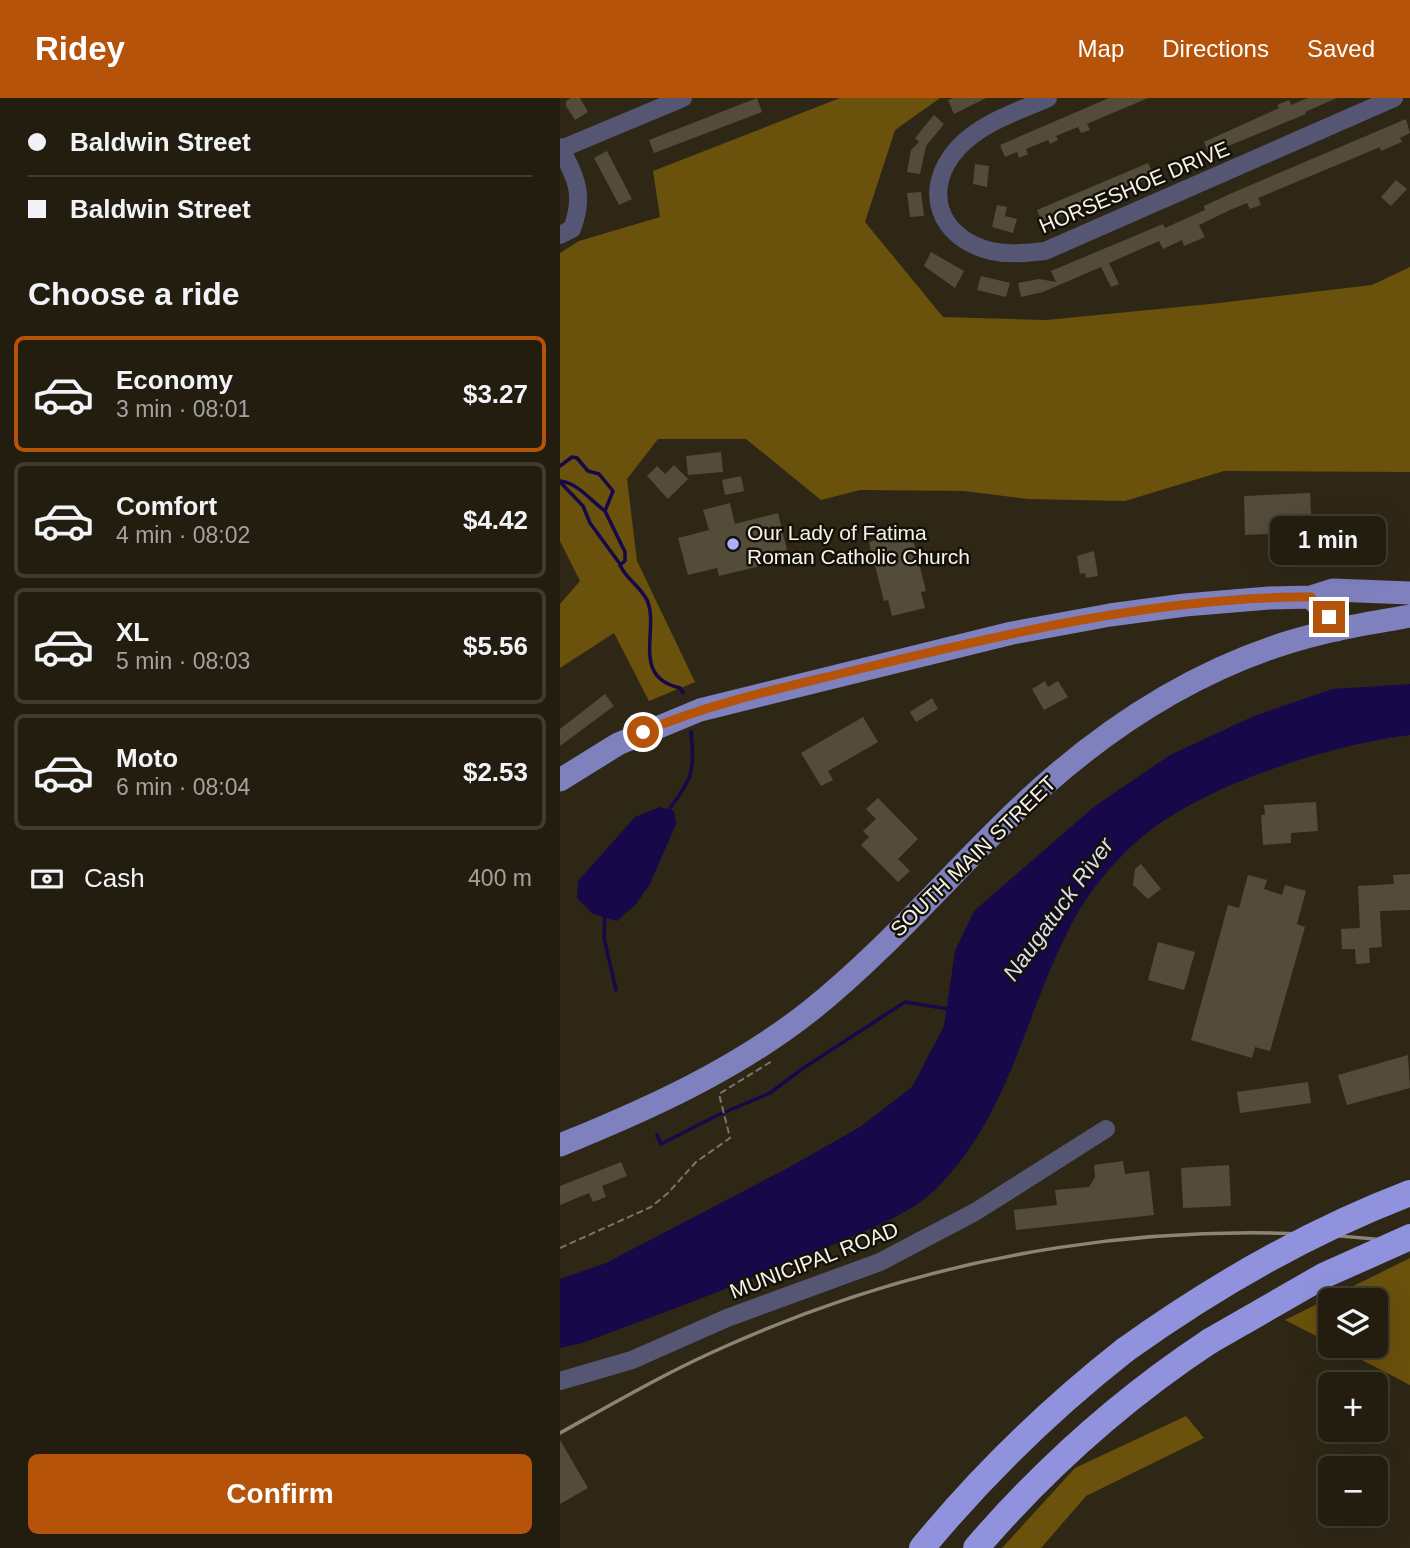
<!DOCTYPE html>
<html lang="en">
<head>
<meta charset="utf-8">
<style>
	body { margin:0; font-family:Helvetica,sans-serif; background:#2b2619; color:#f1f3f6; height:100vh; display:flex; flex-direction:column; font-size:26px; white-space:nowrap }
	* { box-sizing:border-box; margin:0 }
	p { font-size:23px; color:#a3a29f }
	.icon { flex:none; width:38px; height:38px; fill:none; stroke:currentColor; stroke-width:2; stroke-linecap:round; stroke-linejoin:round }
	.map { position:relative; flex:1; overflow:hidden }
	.sheet { display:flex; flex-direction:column; background:#231d10; width:560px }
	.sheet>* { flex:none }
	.top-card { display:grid; align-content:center; height:154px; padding:0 28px; background:#231d10 }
	.tools { position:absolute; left:758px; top:1190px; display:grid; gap:14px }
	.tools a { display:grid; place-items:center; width:70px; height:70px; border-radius:10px; background:#231d10; box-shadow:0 7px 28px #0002,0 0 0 2px #403b30; font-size:35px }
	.end { position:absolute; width:32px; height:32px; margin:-16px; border:9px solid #b45309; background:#fff; box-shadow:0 0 0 4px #fff }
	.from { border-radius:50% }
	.bubble { position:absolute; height:49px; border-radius:10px; background:#231d10; box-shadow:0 7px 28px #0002,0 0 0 2px #403b30; font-size:23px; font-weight:700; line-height:49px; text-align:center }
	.top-card b { display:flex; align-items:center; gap:24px; height:66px; font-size:26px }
	.top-card b+b { border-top:2px solid #403b30 }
	.top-card i { width:18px; height:18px; background:#f1f3f6 }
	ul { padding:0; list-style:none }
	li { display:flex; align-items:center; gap:21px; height:116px; margin:0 14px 10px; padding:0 14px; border:4px solid #403b30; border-radius:10px }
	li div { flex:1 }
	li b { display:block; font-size:26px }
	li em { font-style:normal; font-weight:700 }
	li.current { border-color:#b45309 }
	li>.icon { width:63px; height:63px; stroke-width:1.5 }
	h2 { padding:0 28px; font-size:32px; line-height:84px }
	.pay { display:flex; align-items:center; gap:18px; height:77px; padding:0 28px; font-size:26px }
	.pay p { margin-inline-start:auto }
	.action { display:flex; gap:14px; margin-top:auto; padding:14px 28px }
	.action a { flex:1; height:80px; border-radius:10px; background:#b45309; color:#fff; font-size:28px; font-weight:700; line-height:80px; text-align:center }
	header { display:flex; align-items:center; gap:42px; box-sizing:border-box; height:98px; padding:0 35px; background:#b45309; color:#fff }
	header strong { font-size:33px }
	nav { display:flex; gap:38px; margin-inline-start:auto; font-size:24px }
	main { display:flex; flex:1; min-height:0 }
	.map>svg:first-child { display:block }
	.forest { fill:#6a520c }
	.water { fill:#160849 }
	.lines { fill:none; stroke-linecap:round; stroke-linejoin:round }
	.stream { stroke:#160849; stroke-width:3.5 }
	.building { fill:#544c3a }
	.path { stroke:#7c7566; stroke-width:2; stroke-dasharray:7 3.5; stroke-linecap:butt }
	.minor { stroke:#545674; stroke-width:18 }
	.major { stroke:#7f81bf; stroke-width:23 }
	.highway { stroke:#9092dd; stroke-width:26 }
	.rail { stroke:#8c8577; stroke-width:3.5 }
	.highway-bridge { stroke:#9092dd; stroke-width:26 }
	.route { stroke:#b45309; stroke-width:9 }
	.poi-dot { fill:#acaffb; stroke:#141109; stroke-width:2.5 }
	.labels { text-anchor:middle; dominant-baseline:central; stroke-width:5; stroke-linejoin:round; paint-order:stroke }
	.street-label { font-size:21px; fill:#f8f3e8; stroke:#141109 }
	.poi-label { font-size:21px; fill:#f8f3e8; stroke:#141109; text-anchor:start }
	.water-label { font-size:23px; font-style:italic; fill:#dadbf0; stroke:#141109 }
</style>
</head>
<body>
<header>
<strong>Ridey</strong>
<nav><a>Map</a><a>Directions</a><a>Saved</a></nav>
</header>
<main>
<section class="sheet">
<div class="top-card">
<b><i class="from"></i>Baldwin Street</b>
<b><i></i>Baldwin Street</b>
</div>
<h2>Choose a ride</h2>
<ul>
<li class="current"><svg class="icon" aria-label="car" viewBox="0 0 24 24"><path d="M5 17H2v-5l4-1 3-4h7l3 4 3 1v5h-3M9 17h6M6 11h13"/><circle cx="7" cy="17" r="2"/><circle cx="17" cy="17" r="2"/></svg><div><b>Economy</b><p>3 min · 08:01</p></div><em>$3.27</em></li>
<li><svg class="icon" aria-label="car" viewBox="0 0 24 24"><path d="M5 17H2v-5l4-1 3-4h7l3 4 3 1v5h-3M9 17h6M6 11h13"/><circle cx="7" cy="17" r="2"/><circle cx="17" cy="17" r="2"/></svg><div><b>Comfort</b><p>4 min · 08:02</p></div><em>$4.42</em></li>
<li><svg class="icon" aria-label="car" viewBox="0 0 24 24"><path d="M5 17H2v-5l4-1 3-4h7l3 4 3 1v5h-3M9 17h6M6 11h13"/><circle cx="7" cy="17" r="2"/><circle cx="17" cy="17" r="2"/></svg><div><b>XL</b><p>5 min · 08:03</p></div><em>$5.56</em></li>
<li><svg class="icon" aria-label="car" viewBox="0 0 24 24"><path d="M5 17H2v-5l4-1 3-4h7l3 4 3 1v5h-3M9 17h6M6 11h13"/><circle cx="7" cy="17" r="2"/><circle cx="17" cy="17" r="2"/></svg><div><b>Moto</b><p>6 min · 08:04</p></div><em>$2.53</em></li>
</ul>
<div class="pay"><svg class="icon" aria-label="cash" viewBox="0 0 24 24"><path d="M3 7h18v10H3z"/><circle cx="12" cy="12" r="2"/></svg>Cash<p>400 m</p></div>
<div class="action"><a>Confirm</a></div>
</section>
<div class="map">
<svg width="850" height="1450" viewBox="0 0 850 1450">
	<rect width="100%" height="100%" fill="#2f2716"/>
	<path class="forest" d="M280,0h100l-45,32 -30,92 78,95 103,3 164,-16 162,-19 38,-18v205l-186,-1 -99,30 -97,-2 -64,-8 -104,-1 -39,10 -75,-61h-88l-31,40 10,82 58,121 -46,19 -35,-68 -54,35v-64l20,-23 -20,-40v-288l19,-12 81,-24 -7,-46z
		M850,1160v127l-75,-39h41v-46h-46v43l-45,-23z
		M626,1318l18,22 -118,58 -45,52h-39l73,-80z"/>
	<path class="water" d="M850,586v51c-82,10 -215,52 -276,109 -26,24 -51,55 -66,87 -44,87 -59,184 -131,257 -25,25 -68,41 -100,55 -84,37 -169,68 -255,100l-22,5v-69l46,-16 180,-94 74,-42 52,-40 32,-61 11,-75 19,-40 121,-105 75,-51 84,-39 78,-27z
		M100,709l14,4 2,13 -26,60 -14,20 -19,17 -24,-7 -16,-16 1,-17 57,-64z"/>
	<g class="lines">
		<path class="stream" d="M0,368l12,-9 5,1 11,13 11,3 14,17 -8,20 20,41v9l-5,4c6,14 20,21 27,35 13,29 -17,77 33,88l3,5
			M0,383c18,2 31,20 45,30
			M0,384l23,24 7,17 30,41
			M111,716l-1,-6c23,-30 25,-38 21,-76
			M45,815l-1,25 12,52
			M97,1037l4,9 57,-29 52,-22 32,-24 103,-67 44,7"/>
	</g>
	<path class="building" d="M11,0h9l8,14 -13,8 -9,-14v-5z
		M197,0l5,14 -108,41 -5,-13z
		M393,0h33l-32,16 -6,-14z
		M549,0h39l-61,26 3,6 -9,3 -3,-6 -22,9 2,4 -8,4 -2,-4 -22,9 2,5 -9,4 -2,-6 -12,5 -5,-12z
		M748,0h29l-32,14 1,2 -97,40 -5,-12 75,-34 -2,-3 12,-5 2,5z
		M374,17l10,9 -18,22 -6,28 -13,-2 4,-22 8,-8 -4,-4z
		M846,21l4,14 -10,5 2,4 -21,9 -1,-4 -122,51 3,7 -11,4 -3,-6 -17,7 -31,15 6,12 -21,9 -2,-6 -19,9 -4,-8 -50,22 10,21 -8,3 -10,-20 -58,25 -22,5 -3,-14 21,-4 17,3 -5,-11 112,-47 2,4 40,-18 -1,-4 28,-13z
		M47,53l25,48 -13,6 -25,-47z
		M588,65l6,13 -111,48 -6,-14z
		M415,66l14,2 -2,21 -14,-3z
		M836,82l11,9 -16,17 -10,-9z
		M361,94l3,24 -14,1 -3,-24z
		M437,107l10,2 -2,9 12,3 -4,14 -21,-6z
		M371,154l33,19 -9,17 -31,-22z
		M421,178l29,7 -4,14 -29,-7z
		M161,354l2,20 -35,3 -2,-19z
		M114,367l14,14 -20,20 -21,-23 10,-10 8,8z
		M181,378l3,15 -19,4 -3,-15z
		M750,395l2,39 -67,3 -1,-39z
		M170,405l5,21 43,-11 9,37 -21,6 2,8 -49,12 -2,-8 -29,7 -10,-37 31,-8 -6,-20z
		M351,433l15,60 -5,1 4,16 -33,8 -4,-16 -4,1 -15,-59z
		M534,453l4,25 -12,2 -1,-5 -5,1 -3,-18z
		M485,583l3,6 10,-6 10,16 -24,13 -12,-21z
		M45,596l9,12 -54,40v-17z
		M372,600l6,11 -22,13 -6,-10z
		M303,619l15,25 -50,29 5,9 -12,6 -20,-33z
		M318,700l40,41 -20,20 12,12 -12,11 -37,-37 8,-8 -6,-6 13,-12 -10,-10z
		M756,704l2,29 -27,2v10l-28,2 -2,-30h4l-1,-10z
		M581,766l20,25 -13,10 -15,-14 2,-16z
		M850,776v36l-30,1 2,36 -13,1 1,15 -14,1 -1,-15h-13l-1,-20 19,-1 -2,-42 36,-2 -1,-9z
		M688,777l19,5 -3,9 18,6 3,-10 21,6 -9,33 8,3 -35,124 -15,-4 -3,11 -61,-18 37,-135 11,3z
		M598,844l37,10 -11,38 -36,-10z
		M848,957l2,33 -63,17 -9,-30z
		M748,984l3,21 -71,10 -3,-21z
		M563,1063l2,13 24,-3 5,44 -138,15 -2,-20 43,-5 -2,-15 34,-3 6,-10 -1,-12z
		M61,1064l6,14 -25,10 4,11 -13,5 -4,-9 -29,12v-19z
		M669,1067l2,41 -48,2 -2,-40z
		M0,1342l28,48 -28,16z"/>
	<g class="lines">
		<path class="path" d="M0,1150l91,-41 17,-14 28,-31 34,-24 -11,-44 53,-33"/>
		<path class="minor" d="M488,0c-31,14 -66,24 -90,50 -37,41 -20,90 33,103 18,4 35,2 54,0l349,-153
			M0,49c16,31 25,47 12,82l-12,6
			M1,51l122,-51
			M0,1283l72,-21 95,-42 153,-56 95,-50 131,-83"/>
		<path class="major" d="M751,499l18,20 8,13
			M0,682l58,-36 82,-34 312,-77 98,-18 75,-10 84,-7 42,-1 22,-7 77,3
			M0,1047c89,-36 175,-75 250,-134 73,-58 135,-131 201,-195 78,-76 171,-140 275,-173 40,-13 83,-20 124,-27"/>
		<path class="highway" d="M362,1450c61,-74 128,-139 203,-198
			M416,1450c69,-80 146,-149 234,-207"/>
		<path class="rail" d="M0,1335c54,-30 107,-61 164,-86 216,-97 451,-134 686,-104"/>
		<path class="highway-bridge" d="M650,1243l115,-66 85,-38
			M565,1252c88,-63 183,-118 285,-157"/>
	</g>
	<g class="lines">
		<path class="route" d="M83,634c72,-31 149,-46 225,-65 141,-34 284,-68 430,-70h13l18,20"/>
	</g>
	<circle class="poi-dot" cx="173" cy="446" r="7"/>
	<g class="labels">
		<g class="street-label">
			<text transform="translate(574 89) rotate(-23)">HORSESHOE DRIVE</text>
			<text transform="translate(413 758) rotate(-44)">SOUTH MAIN STREET</text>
			<text transform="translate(254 1162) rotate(-21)">MUNICIPAL ROAD</text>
		</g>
		<g class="poi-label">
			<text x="187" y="434">Our Lady of Fatima<tspan x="187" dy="24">Roman Catholic Church</tspan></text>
		</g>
		<g class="water-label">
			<text transform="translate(498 811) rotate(-54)">Naugatuck River</text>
		</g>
	</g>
</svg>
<div class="tools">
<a><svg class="icon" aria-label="layers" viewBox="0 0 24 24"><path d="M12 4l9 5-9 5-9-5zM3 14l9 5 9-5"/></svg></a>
<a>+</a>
<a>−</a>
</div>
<i class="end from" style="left:83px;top:634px"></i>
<i class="end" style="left:769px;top:519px"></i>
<div class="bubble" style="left:710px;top:418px;width:116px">1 min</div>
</div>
</main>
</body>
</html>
